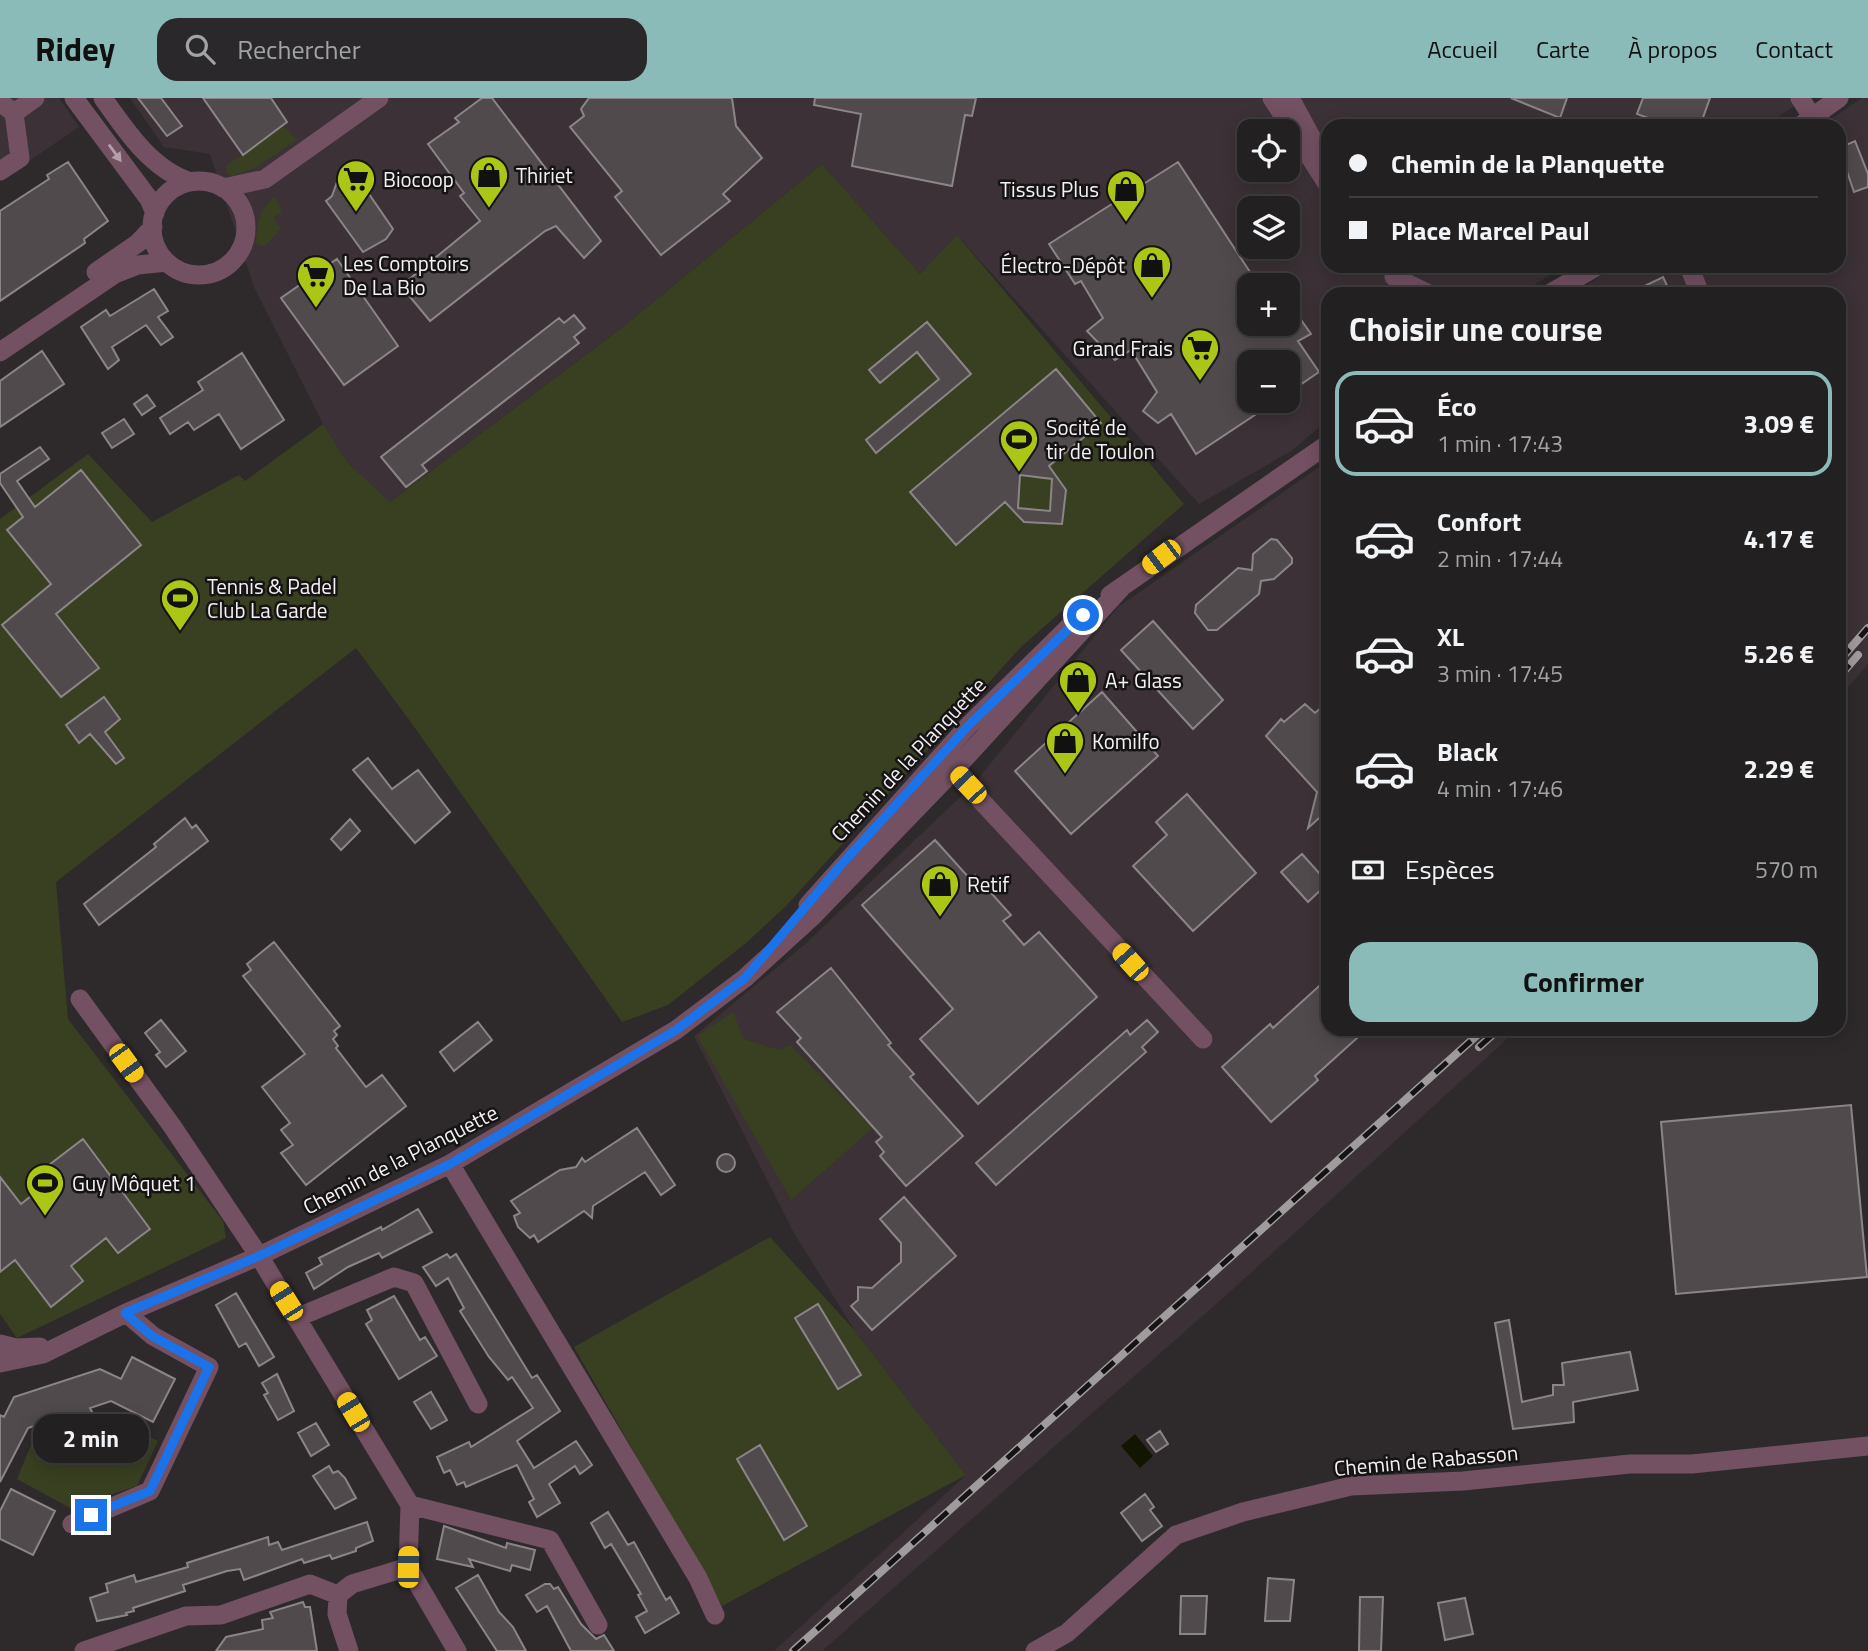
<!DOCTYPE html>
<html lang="fr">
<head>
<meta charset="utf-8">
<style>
	body { margin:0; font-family:"Titillium Web",sans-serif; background:#2a282a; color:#f1f3f6; height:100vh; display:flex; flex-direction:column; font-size:26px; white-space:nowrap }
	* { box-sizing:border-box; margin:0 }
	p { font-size:23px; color:#a2a3a5 }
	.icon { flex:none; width:38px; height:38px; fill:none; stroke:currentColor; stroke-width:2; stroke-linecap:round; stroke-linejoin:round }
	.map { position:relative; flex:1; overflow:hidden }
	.side { position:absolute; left:1321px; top:189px; width:525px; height:749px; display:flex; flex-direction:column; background:#222021; border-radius:21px; box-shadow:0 4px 18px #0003,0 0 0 2px #3f3e3f }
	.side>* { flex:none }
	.hud { position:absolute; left:1321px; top:21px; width:525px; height:154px; border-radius:21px; box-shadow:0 4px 18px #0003,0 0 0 2px #3f3e3f; display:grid; align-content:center; height:154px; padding:0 28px; background:#222021 }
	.fabs { position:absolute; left:1237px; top:21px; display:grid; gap:14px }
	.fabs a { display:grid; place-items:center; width:63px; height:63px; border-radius:14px; background:#222021; box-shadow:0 4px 18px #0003,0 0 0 2px #3f3e3f; font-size:35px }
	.end { position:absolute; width:32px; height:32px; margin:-16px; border:9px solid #1a73e8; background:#fff; box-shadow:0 0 0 4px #fff }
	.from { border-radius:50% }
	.bubble { position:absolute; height:49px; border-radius:21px; background:#222021; box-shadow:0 4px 18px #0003,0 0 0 2px #3f3e3f; font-size:23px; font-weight:700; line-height:49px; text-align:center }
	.car { position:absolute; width:21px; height:42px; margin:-21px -10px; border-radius:9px; box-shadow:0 0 5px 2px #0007; background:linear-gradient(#f5c518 24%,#345 0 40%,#f5c518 0 76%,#345 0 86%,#f5c518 0) }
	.hud b { display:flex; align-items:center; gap:24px; height:66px; font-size:26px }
	.hud b+b { border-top:2px solid #3f3e3f }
	.hud i { width:18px; height:18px; background:#f1f3f6 }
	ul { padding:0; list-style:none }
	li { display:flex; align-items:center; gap:21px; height:105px; margin:0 14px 10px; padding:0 14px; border:4px solid transparent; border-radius:21px }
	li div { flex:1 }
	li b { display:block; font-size:26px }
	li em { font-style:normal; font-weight:700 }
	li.selected { border-color:#8bbbb9 }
	li>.icon { width:63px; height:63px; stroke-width:1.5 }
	h2 { padding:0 28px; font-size:32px; line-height:84px }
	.pay { display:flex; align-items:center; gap:18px; height:77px; padding:0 28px; font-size:26px }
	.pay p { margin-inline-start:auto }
	.cta { display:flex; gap:14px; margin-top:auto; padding:14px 28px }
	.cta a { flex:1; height:80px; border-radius:21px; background:#8bbbb9; color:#111; font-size:28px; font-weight:700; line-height:80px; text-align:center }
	header { display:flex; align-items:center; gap:42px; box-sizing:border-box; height:98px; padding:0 35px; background:#8bbbb9; color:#111 }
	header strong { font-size:33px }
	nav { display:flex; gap:38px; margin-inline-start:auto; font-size:24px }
	.search { width:490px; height:63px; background:#2a282a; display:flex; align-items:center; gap:18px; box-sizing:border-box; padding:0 24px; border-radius:21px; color:#a2a3a5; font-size:26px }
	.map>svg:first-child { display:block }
	.built { fill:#3b3136; fill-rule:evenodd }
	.green { fill:#393f21 }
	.water { fill:#121600 }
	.building { fill:#504a4d; stroke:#8b8588; stroke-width:2; fill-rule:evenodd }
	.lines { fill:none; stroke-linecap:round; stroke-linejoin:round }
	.minor { stroke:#735062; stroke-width:19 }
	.rail-casing { stroke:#a09c9e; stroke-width:8 }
	.rail { stroke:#151314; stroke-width:5; stroke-dasharray:16; stroke-linecap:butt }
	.oneway { fill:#b4a0aa }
	.route { stroke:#1a73e8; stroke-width:9 }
	.labels { text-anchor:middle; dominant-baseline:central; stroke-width:5; stroke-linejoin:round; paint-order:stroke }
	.poi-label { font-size:21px; fill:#f5f1f3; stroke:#151314; text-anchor:start }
	.street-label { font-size:21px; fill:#f5f1f3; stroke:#151314 }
</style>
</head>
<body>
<header>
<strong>Ridey</strong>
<div class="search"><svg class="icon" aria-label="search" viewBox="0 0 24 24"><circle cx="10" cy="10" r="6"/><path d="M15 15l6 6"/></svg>Rechercher</div>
<nav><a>Accueil</a><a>Carte</a><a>À propos</a><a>Contact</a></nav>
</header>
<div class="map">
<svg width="1868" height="1553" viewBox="0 0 1868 1553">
	<rect width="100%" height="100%" fill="#2e2a2c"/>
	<path class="built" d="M0,0h59l20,29 -79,54z
		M130,0h1677l-43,28h-436v140h236l-44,28h-192v126l-37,31 -92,53 -242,-269 -37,39 -98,-110 -203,166 -230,173 -40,-39 -26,-40 -69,-137 -44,-133 -46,-7zM1250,33h38v39h-38zM1250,110h38v39h-38zM1250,187h38v39h-38zM1250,264h38v39h-38z
		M1862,0h6v566l-29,34v-404h-265l41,-28h224v-140h-18z
		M1328,363v568h190l-286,261 -410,361h-48l192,-176 -111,-144 -61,-98 -100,-197 110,-91 169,-160 145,-178z"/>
	<path class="green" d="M283,27l14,15 -40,27 -25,9 -6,-3 1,-8z
		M822,66l98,110 37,-39 227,269 -163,143 -235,259 -40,37 -78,62 -46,17 -212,-301 -54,-73 -300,234 12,137 155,202 3,17 -209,100 -17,-24v-795l88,-65 64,68 87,-47 6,6 78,-57 26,40 41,38 229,-172z
		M275,98l7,16 -8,6 7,11 -17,18 -8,-4c1,-21 3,-33 19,-47z
		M733,914l11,27 35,11 11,-5 83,83 -82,72 -94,-164z
		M770,1139l85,94 111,144 -244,131 -148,-259z
		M109,1319l49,24 -21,45 -67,22 -53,-29 16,-39z"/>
	<path class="water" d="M1135,1336l18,22 -13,12 -19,-22z"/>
	<path class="building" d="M138,0h23l21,28 -15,10z
		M203,0h68l16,24 -44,33z
		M482,0h10l109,143 -17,17 -28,-32 -11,5 -115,90 -29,-35 79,-65 -20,-25 4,-3 -36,-49 31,-22 -4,-4z
		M589,0h143l4,28 26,32 -39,36 7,7 -69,54 -46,-58 7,-6 -52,-64 14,-11 -3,-7z
		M815,0h161l-4,18 -7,-1 -13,71 -100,-20 9,-52 -47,-9z
		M1511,0h56l-7,20z
		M1643,0h67l-10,28h-30l-33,-12z
		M1855,43l13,33v13l-14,5 -15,-44z
		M68,64l40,59 -24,18 1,4 -85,58v-90l49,-32 -2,-4z
		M1178,64l72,110v52h38l11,-7 12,17 -13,7 21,31 -31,21v-31h-38v39h26l-80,53 -25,-40 -13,9 -15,-12 14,-19 -26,-42 -16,10 -28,-29 16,-13 -22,-37 -6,3 -26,-40z
		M358,80l35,51 -7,10 -23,13 -37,-51 6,-5 5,-14h17z
		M337,161l61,87 -54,39 -63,-87z
		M1663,179l8,17h-43z
		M154,191l14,22 -10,6 15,20 -12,8 -15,-20 -34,22 7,13 -11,9 -27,-42 25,-17 4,6z
		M574,217l11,13 -11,9 5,6 -157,122 5,6 -21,16 -25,-30 178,-139 5,5z
		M927,224l44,52 -95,79 -10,-13 73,-61 -22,-27 -37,31 -11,-13z
		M42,253l22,33 -64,43v-46z
		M242,255l42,67 -43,29 -22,-35 -25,16 -6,-8 -18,12 -10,-16 43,-28 -5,-8z
		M1056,271l45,54 -52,43 17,24 -4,34 -38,-2 -19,-20 -49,43 -46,-53zM1020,377l32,4 -2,32 -32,-3z
		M147,297l8,11 -13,9 -8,-11z
		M124,321l10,15 -22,14 -10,-15z
		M40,349l9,12 -32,22 18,26 46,-37 60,75 -85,69 43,54 -38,29 -59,-72 49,-41 -44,-54 16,-13 -23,-34v-9z
		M1271,441l6,1 15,18v5l-18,16 -13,2 -2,13 -42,36h-9l-13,-17 1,-8 42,-37 14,2 1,-16z
		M1153,523l70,79 -30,29 -72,-79z
		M1102,594l56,64 -87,78 -56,-63z
		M104,599l16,22 -15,13 19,26 -8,6 -26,-30 -11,9 -13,-18z
		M1328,604v108l-20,18 9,-36 -51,-56 15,-17 3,3 21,-18 10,9z
		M368,660l24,31 26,-19 32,42 -35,31 -62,-73z
		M1187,696l69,79 -63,58 -60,-65 34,-31 -11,-13z
		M185,720l7,10 4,-3 12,16 -109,84 -15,-21 72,-57 -2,-3z
		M350,721l10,12 -19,19 -10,-11z
		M935,742l35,39 5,-4 36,40 -8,6 21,24 15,-13 58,65 -119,107 -58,-65 33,-30 -91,-104z
		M1302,756l26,29 -20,19 -27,-30z
		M274,844l66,84 -6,5 3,4 -4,4 5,7 -2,2 30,39 16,-12 24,31 -100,79 -25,-32 12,-8 -12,-15 9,-7 -28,-36 43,-33 -62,-78 8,-6 -4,-6z
		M831,870l60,75 -3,2 26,29 -4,3 53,59 -57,50 -26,-30 4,-4 -8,-10 6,-5 -85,-95 4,-4 -24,-26z
		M1328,880v51h39l-52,47 3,4 -47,42 -49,-55 48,-43 3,4z
		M161,922l25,31 -20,16 -10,-12 4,-3 -15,-19z
		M1147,922l11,12 -16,15 4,5 -150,133 -20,-22 151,-133 3,5z
		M478,924l14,18 -38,31 -14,-19z
		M1851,1007l16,172 -191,17 -15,-172z
		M637,1030l38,57 -14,10 -16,-23 -52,34 -1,12 -8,-7 -46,31 -4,-7 -4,3 -12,-11 -4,-11 6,-3 -9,-12 49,-31 16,-3 6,-9 3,4z
		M83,1041l67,90 -32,24 -12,-15 -35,28 12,15 -32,26 -36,-47 -15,12v-95l21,27 36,-29 -8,-10z
		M717 1065a9 9 0 1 1 18 0a9 9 0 1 1-18 0Z
		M904,1099l52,59 -84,74 -21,-24 7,-6v-13l14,1 29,-26v-19l-21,-24z
		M418,1111l14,23 -50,26 -3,-5 -31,14 -34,22 -8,-16 16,-9 -3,-6 62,-31 1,3z
		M447,1156l3,4 6,-4 76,124 5,-3 23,36 -43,30 17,27 42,-27 16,24 -12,9 -5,-8 -26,18 11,19 -23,14 -8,-15 5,-3 -17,-34 -51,22 -2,-5 -7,3 -7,-15 -6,3 -7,-16 32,-15 2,5 62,-39 -21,-31 -4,3 -19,-23 -29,-46 4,-3 -16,-30 -12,8 -13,-19z
		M236,1195l38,64 -15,9 -13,-23 -7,4 -23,-42z
		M394,1198l26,44 5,-3 12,19 -38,23 -33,-55 6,-4 -5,-10z
		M818,1206l43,71 -23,14 -43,-71z
		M1509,1222l13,82 31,-7v-10h11l-2,-22 68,-11 8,38 -65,12 1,20 -61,7 -18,-106z
		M132,1259l43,22 -22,43 -42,-21 -21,7 3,6 -44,14 -1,-7 -20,7 -28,54v-67l4,2 10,-20 86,-28 21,10z
		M277,1276l17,37 -16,9 -14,-25 4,-2 -6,-10z
		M431,1294l16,28 -16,9 -17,-27z
		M316,1325l13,22 -18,11 -13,-23z
		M1160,1333l8,13 -12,8 -9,-12z
		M760,1347l47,81 -23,14 -47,-81z
		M329,1368l4,7 5,-2 7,7 11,20 -21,11 -22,-33z
		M11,1391l44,22 -22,44 -33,-16v-28z
		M1145,1396l9,13 -4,3 12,16 -20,15 -21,-28z
		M608,1414l20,33 6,-3 32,58 4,-3 9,16 -34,20 -9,-16 11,-6 -9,-16 3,-1 -30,-50 -6,4 -14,-25z
		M367,1424l6,19 -17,7v3l-24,8 -2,-4 -26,8 -2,-4 -58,21 -4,-11 -13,2 -44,14 2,6 -52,17 1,3 -8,2 1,2 -30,6 -7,-23 18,-6 -2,-8 28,-9 2,7 52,-15 -1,-4 81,-26 1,8 9,-3 4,8z
		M444,1428l62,22 1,-5 28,7 -5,20 -18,-5 -2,6 -41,-12 4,8 -36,-8z
		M478,1477l21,37 14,15 13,24h-29l-41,-63z
		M1268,1480l26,2 -4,41h-25z
		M545,1486h5l4,5 4,-2 23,37 15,15 8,-4 10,16h-43l-24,-45 -10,6 -11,-17z
		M1181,1498h26l-2,38h-25z
		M1360,1499h23l-2,54h-22z
		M1465,1500l8,36 -28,6 -7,-37z
		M303,1504l2,5h5l7,44h-101l10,-14 37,-8 -1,-9 11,-2 -3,-6z"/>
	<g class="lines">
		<path class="minor" d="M74,0l75,101 6,14
			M103,0c23,33 49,72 88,84
			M1272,0l56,87
			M1290,0l38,70
			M1800,0l12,19
			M0,4l14,11 6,45 -20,13
			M14,15l21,-15
			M1800,28l39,-28
			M152 130a47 47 0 1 1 94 0a47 47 0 1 1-94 0Z
			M223,90l42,-9 114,-81
			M1689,168l11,28
			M96,174l42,-29 15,-16
			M1394,179l35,17
			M1549,196l45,-26
			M0,254l115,-78 23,-9 29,-3
			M1110,497l218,-151
			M946,665l257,276
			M808,807l161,-180 101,-99
			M80,901l92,127 87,130 151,249 -2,62 49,84
			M450,1066l248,414 17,37
			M296,1220l98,-41 20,6 64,121
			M0,1246l16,4 24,-1
			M0,1265l43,-9 83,-41 133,-57 191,-92 226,-134 69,-52 68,-62 141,-146 167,-182
			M410,1407l140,35 48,85
			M72,1426l78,-33 59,-124 -56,-31 -27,-23
			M338,1497l14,-11 56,-17
			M338,1497l-1,19 12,37
			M84,1553l102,-35 35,-1 89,-31 28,11
			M1035,1553l32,-18 109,-98 67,-23 108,-26 112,-5 167,-17h62l176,-18"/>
		<g class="rail-casing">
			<path id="rail" d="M1839,563l29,-33
				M1839,579l19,-22
				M1479,949l20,-18
				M793,1553l691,-622"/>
		</g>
		<use href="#rail" class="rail"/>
	</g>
	<defs><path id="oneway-solid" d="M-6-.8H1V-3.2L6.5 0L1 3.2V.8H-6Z" transform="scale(1.75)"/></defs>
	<use class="oneway" href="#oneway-solid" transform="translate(115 55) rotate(54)"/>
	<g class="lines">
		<path class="route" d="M91,1417l59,-24 59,-124 -57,-31 -27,-23 134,-57 191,-92 226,-134 69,-52 95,-112 129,-141 114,-110"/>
	</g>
	<defs>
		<g id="shop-pin" transform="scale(2.0125)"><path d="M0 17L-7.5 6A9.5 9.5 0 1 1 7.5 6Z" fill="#abc615" stroke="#151314"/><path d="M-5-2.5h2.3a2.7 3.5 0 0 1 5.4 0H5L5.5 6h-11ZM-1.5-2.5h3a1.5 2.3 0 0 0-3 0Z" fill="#111"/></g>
		<g id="supermarket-pin" transform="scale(2.0125)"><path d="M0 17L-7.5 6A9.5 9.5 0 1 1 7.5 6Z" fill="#abc615" stroke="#151314"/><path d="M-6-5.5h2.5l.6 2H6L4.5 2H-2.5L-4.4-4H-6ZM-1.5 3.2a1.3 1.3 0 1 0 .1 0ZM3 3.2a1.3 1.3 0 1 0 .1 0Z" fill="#111"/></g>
		<g id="stadium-pin" transform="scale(2.0125)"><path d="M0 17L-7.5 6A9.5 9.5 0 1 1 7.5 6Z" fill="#abc615" stroke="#151314"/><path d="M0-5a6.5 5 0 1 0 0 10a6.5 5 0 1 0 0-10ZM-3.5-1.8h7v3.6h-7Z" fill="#111"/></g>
	</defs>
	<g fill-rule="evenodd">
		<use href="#shop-pin" x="489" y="77"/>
		<use href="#supermarket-pin" x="356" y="81"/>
		<use href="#shop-pin" x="1126" y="91"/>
		<use href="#shop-pin" x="1152" y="167"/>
		<use href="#supermarket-pin" x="316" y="177"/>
		<use href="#supermarket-pin" x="1200" y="250"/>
		<use href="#stadium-pin" x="1019" y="341"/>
		<use href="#stadium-pin" x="180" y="500"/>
		<use href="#shop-pin" x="1078" y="582"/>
		<use href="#shop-pin" x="1065" y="643"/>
		<use href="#shop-pin" x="940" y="786"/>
		<use href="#stadium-pin" x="45" y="1085"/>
	</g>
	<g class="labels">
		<g class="poi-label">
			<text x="516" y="77">Thiriet</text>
			<text x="383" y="81">Biocoop</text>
			<text x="1099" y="91" text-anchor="end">Tissus Plus</text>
			<text x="343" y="165">Les Comptoirs<tspan x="343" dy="24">De La Bio</tspan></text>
			<text x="1125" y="167" text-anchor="end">Électro-Dépôt</text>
			<text x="1173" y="250" text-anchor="end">Grand Frais</text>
			<text x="1046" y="329">Socité de<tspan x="1046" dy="24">tir de Toulon</tspan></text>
			<text x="207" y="488">Tennis &amp; Padel<tspan x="207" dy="24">Club La Garde</tspan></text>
			<text x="1105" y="582">A+ Glass</text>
			<text x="1092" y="643">Komilfo</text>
			<text x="967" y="786">Retif</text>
			<text x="72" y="1085">Guy Môquet 1</text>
		</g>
		<g class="street-label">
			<text transform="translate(908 661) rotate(-47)">Chemin de la Planquette</text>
			<text transform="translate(400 1061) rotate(-27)">Chemin de la Planquette</text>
			<text transform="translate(1426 1362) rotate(-5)">Chemin de Rabasson</text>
		</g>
	</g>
</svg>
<div class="fabs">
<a><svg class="icon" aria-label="locate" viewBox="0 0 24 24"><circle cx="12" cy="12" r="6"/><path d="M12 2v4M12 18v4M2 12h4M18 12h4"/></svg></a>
<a><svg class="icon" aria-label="layers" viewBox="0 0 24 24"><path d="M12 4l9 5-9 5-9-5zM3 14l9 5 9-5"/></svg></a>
<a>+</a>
<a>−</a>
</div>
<i class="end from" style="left:1083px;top:517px"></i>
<i class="end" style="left:91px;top:1417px"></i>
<div class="bubble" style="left:33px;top:1316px;width:116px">2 min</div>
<i class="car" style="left:1161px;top:459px;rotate:233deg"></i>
<i class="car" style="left:968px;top:687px;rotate:317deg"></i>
<i class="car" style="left:1130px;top:864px;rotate:318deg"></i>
<i class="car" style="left:126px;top:965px;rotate:144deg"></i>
<i class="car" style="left:286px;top:1203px;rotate:328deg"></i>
<i class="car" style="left:353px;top:1314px;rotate:329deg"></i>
<i class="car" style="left:408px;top:1469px;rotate:1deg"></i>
<div class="hud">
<b><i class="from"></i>Chemin de la Planquette</b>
<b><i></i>Place Marcel Paul</b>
</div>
<section class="side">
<h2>Choisir une course</h2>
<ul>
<li class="selected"><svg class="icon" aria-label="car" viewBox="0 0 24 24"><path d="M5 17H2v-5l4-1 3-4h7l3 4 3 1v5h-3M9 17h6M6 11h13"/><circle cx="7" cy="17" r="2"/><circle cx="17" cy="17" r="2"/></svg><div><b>Éco</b><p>1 min · 17:43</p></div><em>3.09 €</em></li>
<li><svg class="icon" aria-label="car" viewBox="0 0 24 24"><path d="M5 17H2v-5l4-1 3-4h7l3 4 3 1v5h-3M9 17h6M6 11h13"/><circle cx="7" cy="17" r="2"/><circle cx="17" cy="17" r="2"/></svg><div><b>Confort</b><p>2 min · 17:44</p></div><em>4.17 €</em></li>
<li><svg class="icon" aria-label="car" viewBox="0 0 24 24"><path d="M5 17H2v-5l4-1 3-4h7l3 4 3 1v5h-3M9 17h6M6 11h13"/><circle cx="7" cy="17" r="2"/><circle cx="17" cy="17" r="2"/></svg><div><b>XL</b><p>3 min · 17:45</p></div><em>5.26 €</em></li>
<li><svg class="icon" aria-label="car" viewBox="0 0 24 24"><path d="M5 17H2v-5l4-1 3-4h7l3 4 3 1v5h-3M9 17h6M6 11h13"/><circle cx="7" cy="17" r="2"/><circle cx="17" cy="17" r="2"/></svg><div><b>Black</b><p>4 min · 17:46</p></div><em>2.29 €</em></li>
</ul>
<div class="pay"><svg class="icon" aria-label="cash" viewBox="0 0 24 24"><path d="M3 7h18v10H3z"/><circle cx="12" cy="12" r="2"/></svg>Espèces<p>570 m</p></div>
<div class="cta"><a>Confirmer</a></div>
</section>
</div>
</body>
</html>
